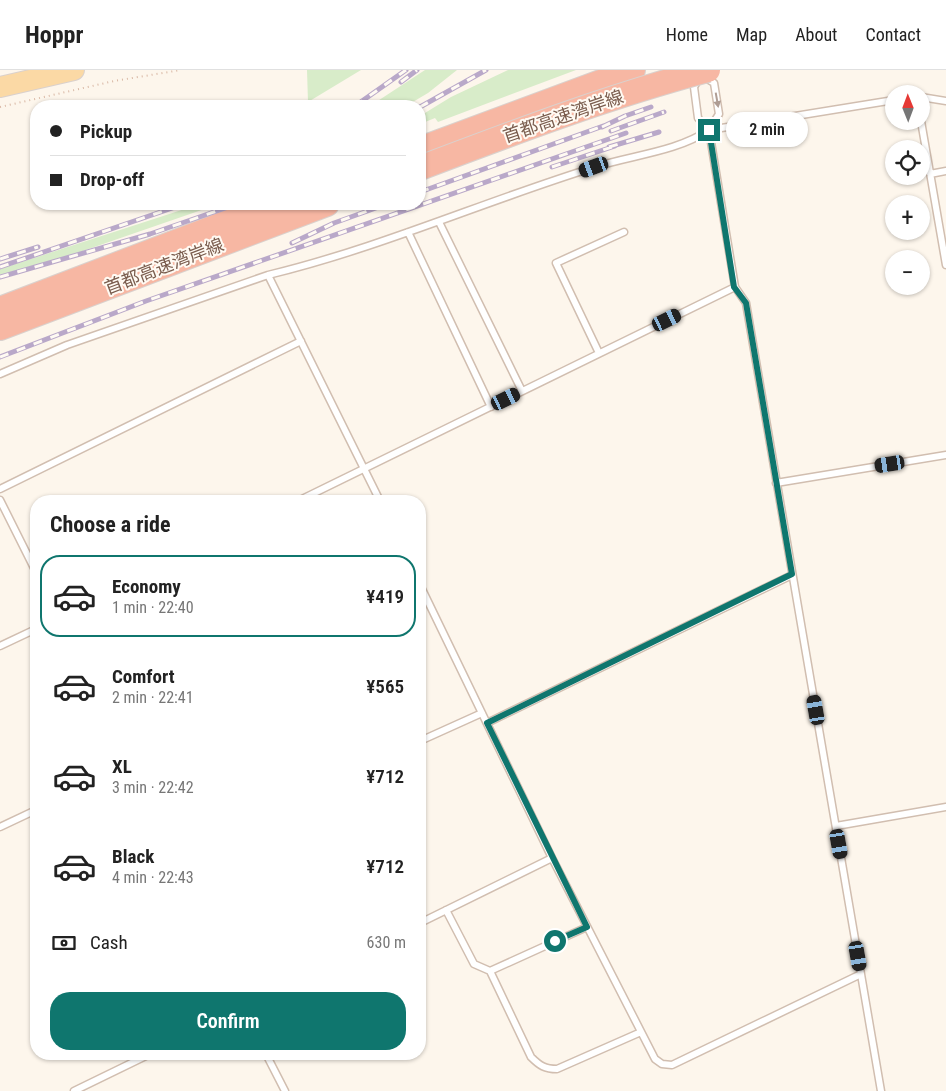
<!DOCTYPE html>
<html lang="en">
<head>
<meta charset="utf-8">
<style>
	body { margin:0; font-family:"Roboto Condensed","Noto Sans JP",sans-serif; background:#f2f2f2; color:#222; height:100vh; display:flex; flex-direction:column; font-size:19px; white-space:nowrap }
	* { box-sizing:border-box; margin:0 }
	p { font-size:16px; color:#767676 }
	.icon { flex:none; width:28px; height:28px; fill:none; stroke:currentColor; stroke-width:2; stroke-linecap:round; stroke-linejoin:round }
	.map { position:relative; flex:1; overflow:hidden }
	.drawer { position:absolute; left:30px; top:425px; width:396px; height:565px; display:flex; flex-direction:column; background:#fff; border-radius:20px; box-shadow:0 1px 4px #0004 }
	.drawer>* { flex:none }
	.banner { position:absolute; left:30px; top:30px; width:396px; height:110px; border-radius:20px; box-shadow:0 1px 4px #0004; display:grid; align-content:center; height:110px; padding:0 20px; background:#fff }
	.needle { width:32px; rotate:359deg }
	.fabs { position:absolute; left:885px; top:15px; display:grid; gap:10px }
	.fabs a { display:grid; place-items:center; width:45px; height:45px; border-radius:50%; background:#fff; box-shadow:0 1px 4px #0004; font-size:25px }
	.end { position:absolute; width:22px; height:22px; margin:-11px; border:6px solid #0f766e; background:#fff; box-shadow:0 0 0 2px #fff }
	.from { border-radius:50% }
	.bubble { position:absolute; height:35px; border-radius:18px; background:#fff; box-shadow:0 1px 4px #0004; font-size:16px; font-weight:600; line-height:35px; text-align:center }
	.car { position:absolute; width:15px; height:30px; margin:-15px -8px; border-radius:6px; box-shadow:0 0 4px 1px #0007; background:linear-gradient(#222 24%,#8ab4d8 0 40%,#222 0 76%,#8ab4d8 0 86%,#222 0) }
	.banner b { display:flex; align-items:center; gap:18px; height:48px; font-size:19px }
	.banner b+b { border-top:1px solid #e0e0e0 }
	.banner i { width:12px; height:12px; background:#222 }
	ul { padding:0; list-style:none }
	li { display:flex; align-items:center; gap:15px; height:82px; margin:0 10px 8px; padding:0 10px; border:2px solid transparent; border-radius:20px }
	li div { flex:1 }
	li b { display:block; font-size:19px }
	li em { font-style:normal; font-weight:600 }
	li.selected { border-color:#0f766e }
	li>.icon { width:45px; height:45px; stroke-width:1.5 }
	h2 { padding:0 20px; font-size:22px; line-height:60px }
	.pay { display:flex; align-items:center; gap:12px; height:55px; padding:0 20px; font-size:19px }
	.pay p { margin-inline-start:auto }
	.primary-button { display:flex; gap:10px; margin-top:auto; padding:10px 20px }
	.primary-button a { flex:1; height:58px; border-radius:20px; background:#0f766e; color:#fff; font-size:20px; font-weight:600; line-height:58px; text-align:center }
	header { display:flex; align-items:center; gap:30px; box-sizing:border-box; height:70px; padding:0 25px; background:#fff; border-bottom:1px solid #e0e0e0 }
	header strong { font-size:24px }
	nav { display:flex; gap:28px; margin-inline-start:auto; font-size:18px }
	.map>svg:first-child { display:block }
	.green { fill:#d8ecc9 }
	.lines { fill:none; stroke-linecap:round; stroke-linejoin:round }
	.lane-casing { stroke:#d1beb0; stroke-width:9 }
	.primary-casing { stroke:#dad1cd; stroke-width:22 }
	.highway-casing { stroke:#dad1cd; stroke-width:26 }
	.path { stroke:#d9b8a5; stroke-width:2; stroke-dasharray:1 4; stroke-linecap:butt }
	.lane { stroke:#fff; stroke-width:6 }
	.primary { stroke:#fbd9a5; stroke-width:20 }
	.highway { stroke:#f7b7a3; stroke-width:24 }
	.rail-casing { stroke:#b9a8c9; stroke-width:5 }
	.rail { stroke:#fffaf3; stroke-width:3; stroke-dasharray:9; stroke-linecap:butt }
	.highway-bridge-casing { stroke:#dad1cd; stroke-width:26; stroke-linecap:butt }
	.highway-bridge { stroke:#f7b7a3; stroke-width:24 }
	.oneway { fill:#af9d94 }
	.route { stroke:#0f766e; stroke-width:6 }
	.labels { text-anchor:middle; dominant-baseline:central; stroke-width:4; stroke-linejoin:round; paint-order:stroke }
	.street-label { font-size:18px; fill:#7a5c4d; stroke:#fffaf3 }
</style>
</head>
<body>
<header>
<strong>Hoppr</strong>
<nav><a>Home</a><a>Map</a><a>About</a><a>Contact</a></nav>
</header>
<div class="map">
<svg width="946" height="1021" viewBox="0 0 946 1021">
	<rect width="100%" height="100%" fill="#fdf6ec"/>
	<path class="green" d="M307,0h54l-53,32z
		M425,0h32l-29,23 -22,13h-36z
		M508,0h68l-138,52 -3,-4 -15,6v-8l31,-19z
		M200,134h19l-142,49 -77,22v-6z"/>
	<g class="lines">
		<g class="lane-casing">
			<path id="lane" d="M704,7l10,6 5,31 -10,16
				M921,27l25,4
				M921,51l25,144
				M930,104l16,-3
				M439,152l83,169
				M408,162l83,175
				M268,205c112,-27 217,-74 327,-108 37,-12 81,-15 114,-37l185,-30
				M735,217l11,16 135,788
				M599,283l-43,-90 68,-31
				M0,304l67,-29 201,-70 112,226
				M776,413l170,-28
				M0,419l301,-148
				M0,430l36,72
				M298,431l437,-214 -26,-157 -11,-12 -4,-31 4,-7
				M420,515l132,273 103,201 7,5 10,1 189,-91
				M0,576l36,-17
				M487,653l305,-148
				M420,671l62,-28
				M836,756l110,-19
				M0,757l36,-17
				M446,840l28,54 16,7 41,86c9,9 14,12 26,12l84,-37
				M420,853l132,-65
				M490,901l97,-44
				M266,984l19,37
				M74,1021l76,-37"/>
		</g>
		<g class="primary-casing">
			<path id="primary" d="M0,17l74,-17"/>
		</g>
		<g class="highway-casing">
			<path id="highway" d="M420,79l213,-79
				M0,239l275,-105
				M0,258l327,-124"/>
		</g>
		<path class="path" d="M0,37l114,-26 67,-11"/>
		<use href="#lane" class="lane"/>
		<use href="#primary" class="primary"/>
		<use href="#highway" class="highway"/>
		<g class="rail-casing">
			<path id="rail" d="M401,12l16,-12
				M355,36l51,-36
				M420,37l66,-37
				M602,57l23,-11 26,-9
				M611,61l53,-19
				M609,77l50,-15
				M552,97l63,-21
				M420,122l186,-67
				M292,173l42,-20 53,-19
				M0,189l38,-12
				M0,197l184,-63
				M0,207l150,-43 87,-30
				M0,287l146,-56 480,-168"/>
		</g>
		<use href="#rail" class="rail"/>
		<g class="highway-bridge-casing">
			<path id="highway-bridge" d="M420,98c95,-36 190,-72 288,-98"/>
		</g>
		<use href="#highway-bridge" class="highway-bridge"/>
	</g>
	<defs><path id="oneway-solid" d="M-6-.8H1V-3.2L6.5 0L1 3.2V.8H-6Z" transform="scale(1.25)"/></defs>
	<use class="oneway" href="#oneway-solid" transform="translate(717 30) rotate(80)"/>
	<g class="lines">
		<path class="route" d="M555,871l32,-14 -100,-204 305,-149 -46,-271 -12,-16 -25,-157"/>
	</g>
	<g class="labels">
		<g class="street-label">
			<text transform="translate(563 46) rotate(-19)">首都高速湾岸線</text>
			<text transform="translate(164 196) rotate(-21)">首都高速湾岸線</text>
		</g>
	</g>
</svg>
<div class="fabs">
<a><svg class="needle" viewBox="-14 -14 28 28"><path d="M0-13l5 13h-10z" fill="#e53935"/><path d="M0 13l5-13h-10z" fill="#767676"/></svg></a>
<a><svg class="icon" aria-label="locate" viewBox="0 0 24 24"><circle cx="12" cy="12" r="6"/><path d="M12 2v4M12 18v4M2 12h4M18 12h4"/></svg></a>
<a>+</a>
<a>−</a>
</div>
<i class="end from" style="left:555px;top:871px"></i>
<i class="end" style="left:709px;top:60px"></i>
<div class="bubble" style="left:726px;top:42px;width:82px">2 min</div>
<i class="car" style="left:594px;top:97px;rotate:250deg"></i>
<i class="car" style="left:667px;top:250px;rotate:64deg"></i>
<i class="car" style="left:506px;top:329px;rotate:64deg"></i>
<i class="car" style="left:890px;top:394px;rotate:261deg"></i>
<i class="car" style="left:816px;top:640px;rotate:350deg"></i>
<i class="car" style="left:839px;top:774px;rotate:170deg"></i>
<i class="car" style="left:858px;top:886px;rotate:170deg"></i>
<div class="banner">
<b><i class="from"></i>Pickup</b>
<b><i></i>Drop-off</b>
</div>
<section class="drawer">
<h2>Choose a ride</h2>
<ul>
<li class="selected"><svg class="icon" aria-label="car" viewBox="0 0 24 24"><path d="M5 17H2v-5l4-1 3-4h7l3 4 3 1v5h-3M9 17h6M6 11h13"/><circle cx="7" cy="17" r="2"/><circle cx="17" cy="17" r="2"/></svg><div><b>Economy</b><p>1 min · 22:40</p></div><em>¥419</em></li>
<li><svg class="icon" aria-label="car" viewBox="0 0 24 24"><path d="M5 17H2v-5l4-1 3-4h7l3 4 3 1v5h-3M9 17h6M6 11h13"/><circle cx="7" cy="17" r="2"/><circle cx="17" cy="17" r="2"/></svg><div><b>Comfort</b><p>2 min · 22:41</p></div><em>¥565</em></li>
<li><svg class="icon" aria-label="car" viewBox="0 0 24 24"><path d="M5 17H2v-5l4-1 3-4h7l3 4 3 1v5h-3M9 17h6M6 11h13"/><circle cx="7" cy="17" r="2"/><circle cx="17" cy="17" r="2"/></svg><div><b>XL</b><p>3 min · 22:42</p></div><em>¥712</em></li>
<li><svg class="icon" aria-label="car" viewBox="0 0 24 24"><path d="M5 17H2v-5l4-1 3-4h7l3 4 3 1v5h-3M9 17h6M6 11h13"/><circle cx="7" cy="17" r="2"/><circle cx="17" cy="17" r="2"/></svg><div><b>Black</b><p>4 min · 22:43</p></div><em>¥712</em></li>
</ul>
<div class="pay"><svg class="icon" aria-label="cash" viewBox="0 0 24 24"><path d="M3 7h18v10H3z"/><circle cx="12" cy="12" r="2"/></svg>Cash<p>630 m</p></div>
<div class="primary-button"><a>Confirm</a></div>
</section>
</div>
</body>
</html>
